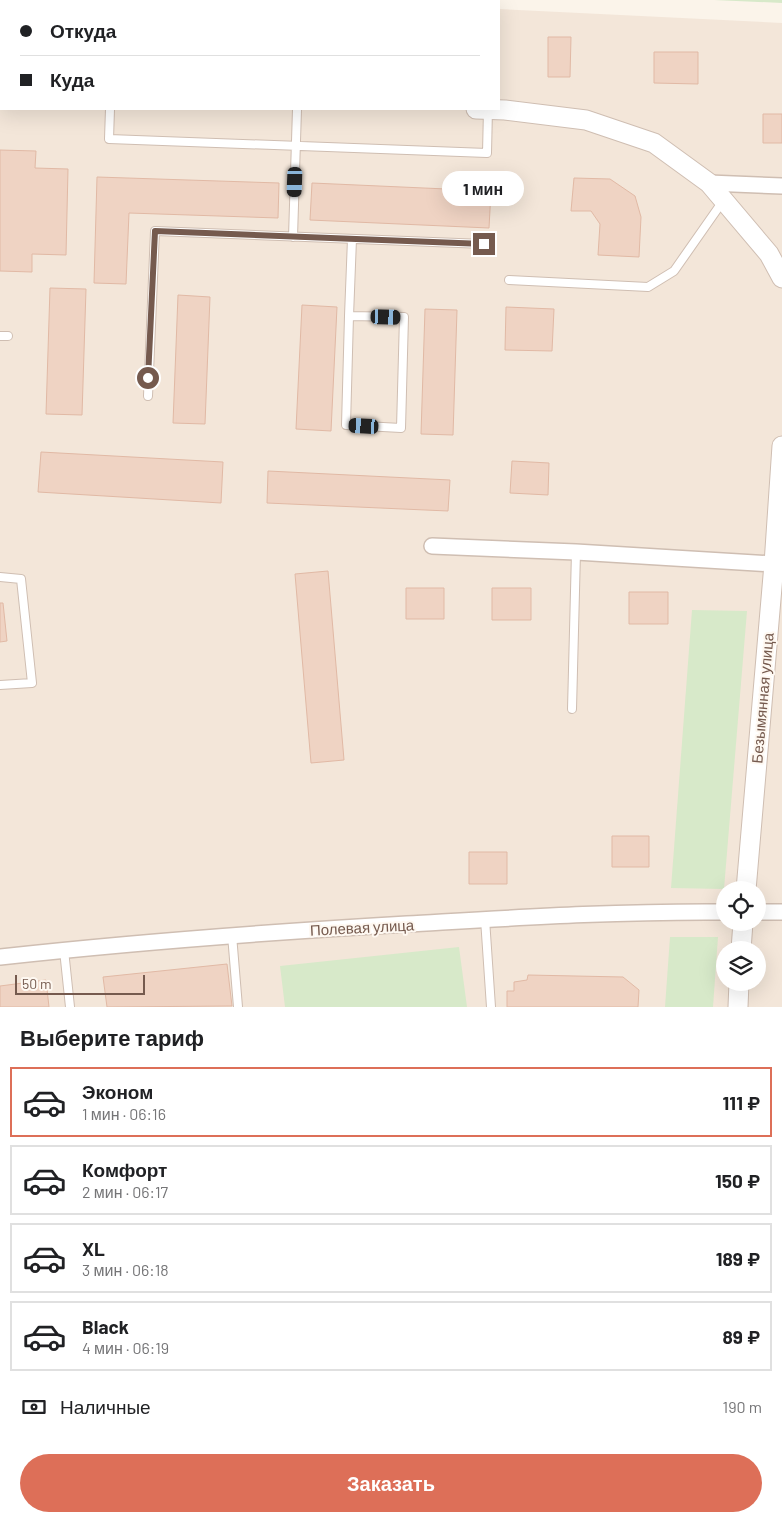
<!DOCTYPE html>
<html lang="ru">
<head>
<meta charset="utf-8">
<style>
	body { margin:0; font-family:Barlow,sans-serif; background:#f6f6f6; color:#202124; height:100vh; display:flex; flex-direction:column; font-size:19px; white-space:nowrap }
	* { box-sizing:border-box; margin:0 }
	p { font-size:16px; color:#757577 }
	.icon { flex:none; width:28px; height:28px; fill:none; stroke:currentColor; stroke-width:2; stroke-linecap:round; stroke-linejoin:round }
	.map { position:relative; height:1007px; overflow:hidden }
	.side { display:flex; flex-direction:column; background:#fff; flex:1 }
	.side>* { flex:none }
	.top-card { position:absolute; left:0px; top:0px; width:500px; height:110px; box-shadow:0 5px 20px #0002; display:grid; align-content:center; height:110px; padding:0 20px; background:#fff }
	.controls { position:absolute; left:716px; top:881px; display:grid; gap:10px }
	.controls a { display:grid; place-items:center; width:50px; height:50px; border-radius:50%; background:#fff; box-shadow:0 5px 20px #0002; font-size:25px }
	.scale { position:absolute; left:15px; bottom:12px; width:130px; box-sizing:border-box; padding-left:5px; border:2px solid #755a4e; border-top:0; font-size:14px; line-height:18px; white-space:nowrap; color:#755a4e; -webkit-text-stroke:4px #fef8f1; paint-order:stroke }
	.end { position:absolute; width:22px; height:22px; margin:-11px; border:6px solid #755a4e; background:#fff; box-shadow:0 0 0 2px #fff }
	.from { border-radius:50% }
	.bubble { position:absolute; height:35px; border-radius:18px; background:#fff; box-shadow:0 5px 20px #0002; font-size:16px; font-weight:700; line-height:35px; text-align:center }
	.car { position:absolute; width:15px; height:30px; margin:-15px -8px; border-radius:6px; box-shadow:0 0 4px 1px #0007; background:linear-gradient(#222 24%,#8ab4d8 0 40%,#222 0 76%,#8ab4d8 0 86%,#222 0) }
	.top-card b { display:flex; align-items:center; gap:18px; height:48px; font-size:19px }
	.top-card b+b { border-top:1px solid #e0e0e0 }
	.top-card i { width:12px; height:12px; background:#202124 }
	ul { padding:0; list-style:none }
	li { display:flex; align-items:center; gap:15px; height:70px; margin:0 10px 8px; padding:0 10px; border:2px solid #e0e0e0; border-radius:0px }
	li div { flex:1 }
	li b { display:block; font-size:19px }
	li em { font-style:normal; font-weight:700 }
	li.active { border-color:#dd6f58 }
	li>.icon { width:45px; height:45px; stroke-width:1.5 }
	h2 { padding:0 20px; font-size:22px; line-height:60px }
	.pay { display:flex; align-items:center; gap:12px; height:55px; padding:0 20px; font-size:19px }
	.pay p { margin-inline-start:auto }
	.cta { display:flex; gap:10px; margin-top:auto; padding:10px 20px }
	.cta a { flex:1; height:58px; border-radius:30px; background:#dd6f58; color:#fff; font-size:20px; font-weight:700; line-height:58px; text-align:center }
	.map>svg:first-child { display:block }
	.residential { fill:#f3e6d9; fill-rule:evenodd }
	.green { fill:#d7e9c9 }
	.building { fill:#efd3c3; stroke:#e1b9a5 }
	.lines { fill:none; stroke-linecap:round; stroke-linejoin:round }
	.service-casing { stroke:#cfbeb2; stroke-width:10 }
	.minor-casing { stroke:#cfbeb2; stroke-width:18 }
	.tertiary-casing { stroke:#cfbeb2; stroke-width:21 }
	.service { stroke:#fff; stroke-width:8 }
	.minor { stroke:#fff; stroke-width:15 }
	.tertiary { stroke:#fff; stroke-width:19 }
	.route { stroke:#755a4e; stroke-width:6 }
	.labels { text-anchor:middle; dominant-baseline:central; stroke-width:4; stroke-linejoin:round; paint-order:stroke }
	.street-label { font-size:15px; fill:#755a4e; stroke:#fef8f1 }
</style>
</head>
<body>
<div class="map">
<svg width="782" height="1007" viewBox="0 0 782 1007">
	<rect width="100%" height="100%" fill="#fbf4ea"/>
	<path class="residential" d="M0,0l341,1h-340v108h498v-100l283,14v984h-782zM725,890h33v32h-33zM725,950h33v32h-33z"/>
	<path class="green" d="M714,0h68v3z
		M692,610l55,1 -23,278 -53,-1z
		M670,937h48l-5,70h-48z
		M459,947l8,60h-182l-5,-41z"/>
	<path class="building" d="M548,37h23l-1,40h-22z
		M654,52h44v32l-44,-1z
		M763,114h19v29h-19z
		M0,150l36,1 -1,17 33,1 -2,86 -34,-1v18l-32,-1z
		M97,177l182,6 -1,35 -149,-5 -3,71 -32,-1z
		M574,178l36,1 25,17 6,21 -2,40 -41,-2 2,-31 -9,-13h-20z
		M312,183l179,8 -2,37 -179,-8z
		M50,288l36,1 -4,126 -36,-1z
		M178,295l32,2 -5,127 -32,-1z
		M302,305l35,2 -6,124 -35,-2z
		M506,307l48,2 -2,42 -47,-1z
		M425,309l32,1 -4,125 -32,-1z
		M41,452l182,10 -2,41 -183,-11z
		M512,461l37,2 -1,32 -38,-2z
		M268,471l182,9 -2,31 -181,-8z
		M328,571l16,189 -33,3 -16,-189z
		M406,588h38v31h-38z
		M492,588h39v32h-39z
		M629,592h39v32h-39z
		M0,603h3l4,38 -7,1z
		M612,836h37v31h-37z
		M469,852h38v32h-38z
		M227,964l5,42 -125,1 -4,-30z
		M528,975l95,2 16,13 -1,17h-131v-16h7v-9l13,-2z
		M46,980l3,27h-49v-21z"/>
	<g class="lines">
		<g class="service-casing">
			<path id="service" d="M110,109l-1,30 378,14 1,-44
				M293,237l4,-128
				M509,280l139,7 26,-16 49,-70
				M349,316l-3,109 55,3 3,-111 -55,-1 3,-77
				M0,336h8
				M148,396l7,-165 329,13
				M0,577l21,2 11,104 -32,2
				M572,709l4,-157
				M485,919l6,88
				M232,935l6,72
				M64,950l6,57"/>
		</g>
		<g class="minor-casing">
			<path id="minor" d="M709,183l73,3
				M432,546l144,6 198,12
				M758,912h24
				M0,957c136,-15 271,-25 407,-33 106,-6 212,-13 318,-12"/>
		</g>
		<g class="tertiary-casing">
			<path id="tertiary" d="M0,90h1
				M476,109l29,1 81,10 68,23 55,40 60,71 13,24
				M746,890l28,-326 8,-118
				M741,950l2,-28
				M738,1007l1,-25"/>
		</g>
		<use href="#service" class="service"/>
		<use href="#minor" class="minor"/>
		<use href="#tertiary" class="tertiary"/>
	</g>
	<g class="lines">
		<path class="route" d="M148,378l7,-147 329,13"/>
	</g>
	<g class="labels">
		<g class="street-label">
			<text transform="translate(762 698) rotate(-85)">Безымянная улица</text>
			<text transform="translate(362 927) rotate(-3)">Полевая улица</text>
		</g>
	</g>
</svg>
<div class="controls">
<a><svg class="icon" aria-label="locate" viewBox="0 0 24 24"><circle cx="12" cy="12" r="6"/><path d="M12 2v4M12 18v4M2 12h4M18 12h4"/></svg></a>
<a><svg class="icon" aria-label="layers" viewBox="0 0 24 24"><path d="M12 4l9 5-9 5-9-5zM3 14l9 5 9-5"/></svg></a>
</div>
<div class="scale">50 m</div>
<i class="end from" style="left:148px;top:378px"></i>
<i class="end" style="left:484px;top:244px"></i>
<div class="bubble" style="left:442px;top:171px;width:82px">1 мин</div>
<i class="car" style="left:295px;top:182px;rotate:182deg"></i>
<i class="car" style="left:386px;top:317px;rotate:92deg"></i>
<i class="car" style="left:364px;top:426px;rotate:273deg"></i>
<div class="top-card">
<b><i class="from"></i>Откуда</b>
<b><i></i>Куда</b>
</div>
</div>
<section class="side">
<h2>Выберите тариф</h2>
<ul>
<li class="active"><svg class="icon" aria-label="car" viewBox="0 0 24 24"><path d="M5 17H2v-5l4-1 3-4h7l3 4 3 1v5h-3M9 17h6M6 11h13"/><circle cx="7" cy="17" r="2"/><circle cx="17" cy="17" r="2"/></svg><div><b>Эконом</b><p>1 мин · 06:16</p></div><em>111 ₽</em></li>
<li><svg class="icon" aria-label="car" viewBox="0 0 24 24"><path d="M5 17H2v-5l4-1 3-4h7l3 4 3 1v5h-3M9 17h6M6 11h13"/><circle cx="7" cy="17" r="2"/><circle cx="17" cy="17" r="2"/></svg><div><b>Комфорт</b><p>2 мин · 06:17</p></div><em>150 ₽</em></li>
<li><svg class="icon" aria-label="car" viewBox="0 0 24 24"><path d="M5 17H2v-5l4-1 3-4h7l3 4 3 1v5h-3M9 17h6M6 11h13"/><circle cx="7" cy="17" r="2"/><circle cx="17" cy="17" r="2"/></svg><div><b>XL</b><p>3 мин · 06:18</p></div><em>189 ₽</em></li>
<li><svg class="icon" aria-label="car" viewBox="0 0 24 24"><path d="M5 17H2v-5l4-1 3-4h7l3 4 3 1v5h-3M9 17h6M6 11h13"/><circle cx="7" cy="17" r="2"/><circle cx="17" cy="17" r="2"/></svg><div><b>Black</b><p>4 мин · 06:19</p></div><em>89 ₽</em></li>
</ul>
<div class="pay"><svg class="icon" aria-label="cash" viewBox="0 0 24 24"><path d="M3 7h18v10H3z"/><circle cx="12" cy="12" r="2"/></svg>Наличные<p>190 m</p></div>
<div class="cta"><a>Заказать</a></div>
</section>
</body>
</html>
